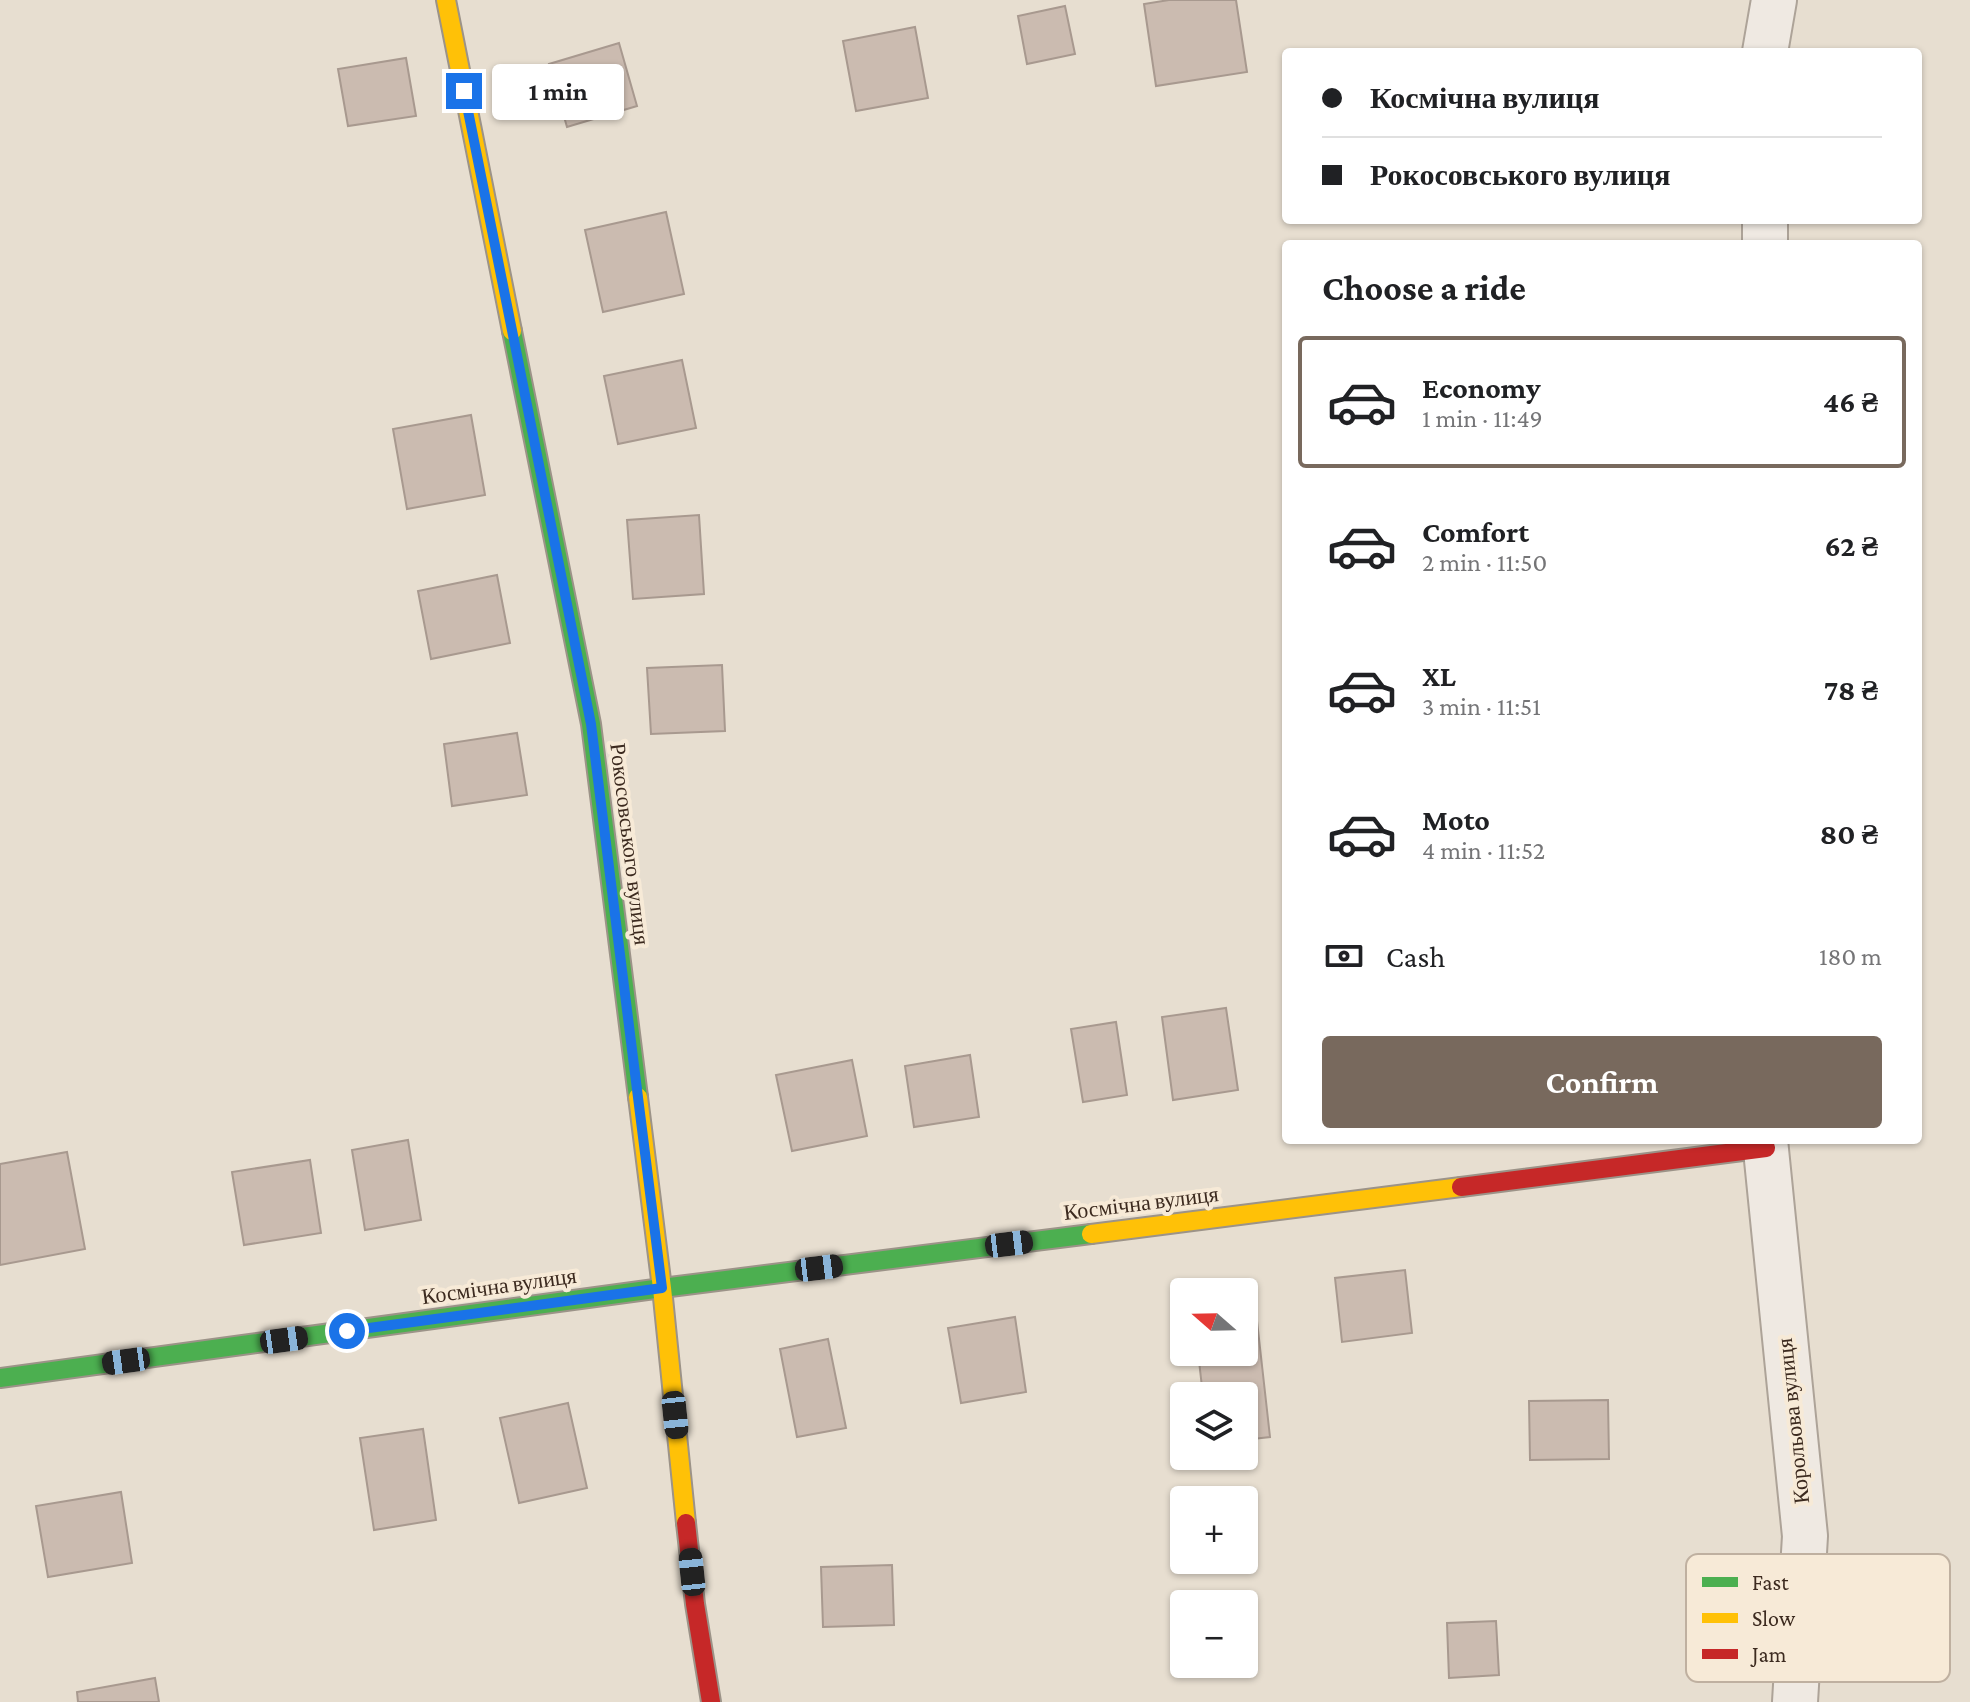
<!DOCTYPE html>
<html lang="en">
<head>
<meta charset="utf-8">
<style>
	body { margin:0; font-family:"Crimson Pro",serif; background:#f2f2f2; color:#202124; height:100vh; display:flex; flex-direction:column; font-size:30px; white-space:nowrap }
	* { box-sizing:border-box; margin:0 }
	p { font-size:26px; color:#757577 }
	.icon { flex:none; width:44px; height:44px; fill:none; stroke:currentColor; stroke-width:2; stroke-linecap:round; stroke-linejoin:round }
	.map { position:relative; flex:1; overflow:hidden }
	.panel { position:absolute; left:1282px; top:240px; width:640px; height:904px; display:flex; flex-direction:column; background:#fff; border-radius:8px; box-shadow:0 2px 6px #0004 }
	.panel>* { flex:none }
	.banner { position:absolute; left:1282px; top:48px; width:640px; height:176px; border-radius:8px; box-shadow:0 2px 6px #0004; display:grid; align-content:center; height:176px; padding:0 40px; background:#fff }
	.needle { width:52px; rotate:290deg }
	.controls { position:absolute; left:1170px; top:1278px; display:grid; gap:16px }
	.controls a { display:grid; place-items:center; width:88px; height:88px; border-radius:8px; background:#fff; box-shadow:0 2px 6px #0004; font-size:40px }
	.end { position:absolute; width:36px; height:36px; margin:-18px; border:10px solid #1a73e8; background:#fff; box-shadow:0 0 0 4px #fff }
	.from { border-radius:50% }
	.bubble { position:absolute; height:56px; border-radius:8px; background:#fff; box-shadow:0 2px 6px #0004; font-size:26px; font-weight:700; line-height:56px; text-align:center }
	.car { position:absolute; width:24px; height:48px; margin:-24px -12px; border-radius:10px; box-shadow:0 0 6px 2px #0007; background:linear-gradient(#222 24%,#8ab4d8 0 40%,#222 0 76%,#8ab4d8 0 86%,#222 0) }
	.banner b { display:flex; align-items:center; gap:28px; height:76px; font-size:30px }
	.banner b+b { border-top:2px solid #e0e0e0 }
	.banner i { width:20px; height:20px; background:#202124 }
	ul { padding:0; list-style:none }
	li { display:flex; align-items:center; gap:24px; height:132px; margin:0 16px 12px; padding:0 24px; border:4px solid transparent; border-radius:8px }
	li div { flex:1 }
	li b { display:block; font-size:30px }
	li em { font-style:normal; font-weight:700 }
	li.active { border-color:#78695d }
	li>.icon { width:72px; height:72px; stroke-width:1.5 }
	h2 { padding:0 40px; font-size:36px; line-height:96px }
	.pay { display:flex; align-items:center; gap:20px; height:88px; padding:0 40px; font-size:30px }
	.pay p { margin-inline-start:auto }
	.primary-button { display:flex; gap:16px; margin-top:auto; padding:16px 40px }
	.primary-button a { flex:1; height:92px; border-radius:8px; background:#78695d; color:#fff; font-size:32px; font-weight:700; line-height:92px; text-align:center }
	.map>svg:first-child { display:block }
	.building { fill:#cbbbb0; stroke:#a8998f; stroke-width:2 }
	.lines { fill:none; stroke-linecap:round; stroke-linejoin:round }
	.street-casing { stroke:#ada398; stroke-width:48 }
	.fast-casing { stroke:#9c9388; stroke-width:22 }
	.slow-casing { stroke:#9c9388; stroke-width:22 }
	.jam-casing { stroke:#9c9388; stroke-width:22 }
	.street { stroke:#efe9e2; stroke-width:44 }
	.fast { stroke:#4caf50; stroke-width:18 }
	.slow { stroke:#ffc107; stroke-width:18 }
	.jam { stroke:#c62828; stroke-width:18 }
	.route { stroke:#1a73e8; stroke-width:10 }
	.labels { text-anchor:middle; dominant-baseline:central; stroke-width:8; stroke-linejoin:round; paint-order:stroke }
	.street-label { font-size:22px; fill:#3c2a1f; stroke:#f7ead7 }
	.key { fill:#f7ead7; stroke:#bfb0a0; stroke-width:2 }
	.key-label { font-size:22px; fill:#3c2a1f }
</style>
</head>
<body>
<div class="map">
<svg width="1970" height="1702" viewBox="0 0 1970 1702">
	<rect width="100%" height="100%" fill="#e7ded0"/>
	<path class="building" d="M1169,0h67l11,72 -91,14 -12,-82z
		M1065,6l10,48 -48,10 -9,-48z
		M915,27l13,71 -72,13 -13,-70z
		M619,43l18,63 -70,21 -18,-63z
		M406,58l10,58 -68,10 -10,-57z
		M666,212l18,82 -81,18 -18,-82z
		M682,360l14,68 -78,16 -14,-68z
		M471,415l14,80 -78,14 -14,-80z
		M699,515l5,79 -71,5 -6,-79z
		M497,575l13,68 -79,16 -13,-68z
		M722,665l3,66 -74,3 -4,-66z
		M517,733l10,62 -75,11 -8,-62z
		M1226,1008l12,82 -65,10 -11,-83z
		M1116,1022l11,73 -44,7 -12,-73z
		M970,1055l9,62 -65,10 -9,-61z
		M852,1060l15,76 -75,15 -16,-76z
		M408,1140l13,80 -56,10 -13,-80z
		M67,1152l18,97 -85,16v-101z
		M310,1160l11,73 -77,12 -12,-73z
		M1405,1270l7,63 -70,9 -7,-64z
		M1255,1303l15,134 -26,3v-44h-41l-5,-44h46v-48z
		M1015,1317l11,75 -65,11 -13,-75z
		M828,1339l18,89 -49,9 -17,-88z
		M1608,1400l1,59 -79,1 -1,-59z
		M568,1403l19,85 -68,15 -19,-85z
		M423,1429l13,91 -62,10 -14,-92z
		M121,1492l11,71 -84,14 -12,-71z
		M892,1565l2,60 -71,2 -2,-60z
		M1496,1621l3,54 -50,3 -2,-55z
		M155,1678l4,24h-81l-1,-10z"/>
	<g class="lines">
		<g class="street-casing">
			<path id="street" d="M1765,52l9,-52
				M1765,244v-24
				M1765,1140l40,396 -10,166"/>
		</g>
		<g class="fast-casing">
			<path id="fast" d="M512,331l79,393 47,373
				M0,1378l662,-90 429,-54"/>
		</g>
		<g class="slow-casing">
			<path id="slow" d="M446,0l66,331
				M638,1097l24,191 24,235
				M1091,1234l370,-47"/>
		</g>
		<g class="jam-casing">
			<path id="jam" d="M1461,1187l305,-39
				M686,1523l9,81 16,98"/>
		</g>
		<use href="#street" class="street"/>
		<use href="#fast" class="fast"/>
		<use href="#slow" class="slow"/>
		<use href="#jam" class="jam"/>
	</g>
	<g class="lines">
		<path class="route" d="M347,1331l315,-43 -71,-564 -127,-633"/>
	</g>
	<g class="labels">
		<g class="street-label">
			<text transform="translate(630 844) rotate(83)">Рокосовського вулиця</text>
			<text transform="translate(1141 1203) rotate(-7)">Космічна вулиця</text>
			<text transform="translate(499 1286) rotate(-8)">Космічна вулиця</text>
			<text transform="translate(1793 1421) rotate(-96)">Корольова вулиця</text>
		</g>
	</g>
	<rect x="1686" y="1554" width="264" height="128" rx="12" class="key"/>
	<rect x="1702" y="1577" width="36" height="10" fill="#4caf50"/>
	<rect x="1702" y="1613" width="36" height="10" fill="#ffc107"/>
	<rect x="1702" y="1649" width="36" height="10" fill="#c62828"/>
	<g class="key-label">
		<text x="1752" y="1590">Fast</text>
		<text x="1752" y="1626">Slow</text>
		<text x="1752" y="1662">Jam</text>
	</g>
</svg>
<div class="controls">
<a><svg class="needle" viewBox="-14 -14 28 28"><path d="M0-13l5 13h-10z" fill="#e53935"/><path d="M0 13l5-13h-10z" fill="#757577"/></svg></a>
<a><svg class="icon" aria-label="layers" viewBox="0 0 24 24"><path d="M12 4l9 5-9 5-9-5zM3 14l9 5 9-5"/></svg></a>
<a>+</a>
<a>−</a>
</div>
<i class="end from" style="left:347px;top:1331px"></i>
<i class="end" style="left:464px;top:91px"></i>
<div class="bubble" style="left:492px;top:64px;width:132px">1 min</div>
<i class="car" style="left:1009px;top:1244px;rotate:83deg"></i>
<i class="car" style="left:819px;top:1268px;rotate:83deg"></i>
<i class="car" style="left:284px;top:1340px;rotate:82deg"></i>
<i class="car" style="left:126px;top:1361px;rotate:262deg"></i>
<i class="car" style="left:675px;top:1415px;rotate:174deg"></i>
<i class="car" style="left:692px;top:1572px;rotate:354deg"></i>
<div class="banner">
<b><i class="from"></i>Космічна вулиця</b>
<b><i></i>Рокосовського вулиця</b>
</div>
<section class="panel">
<h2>Choose a ride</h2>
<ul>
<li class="active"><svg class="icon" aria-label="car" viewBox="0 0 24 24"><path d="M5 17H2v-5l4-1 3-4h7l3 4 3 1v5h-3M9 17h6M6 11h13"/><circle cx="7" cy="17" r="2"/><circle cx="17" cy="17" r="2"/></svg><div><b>Economy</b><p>1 min · 11:49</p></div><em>46 ₴</em></li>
<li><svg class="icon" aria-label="car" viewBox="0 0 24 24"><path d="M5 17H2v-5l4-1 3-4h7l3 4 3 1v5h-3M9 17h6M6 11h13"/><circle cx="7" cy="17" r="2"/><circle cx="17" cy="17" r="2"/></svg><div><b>Comfort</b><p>2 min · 11:50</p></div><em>62 ₴</em></li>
<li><svg class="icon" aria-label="car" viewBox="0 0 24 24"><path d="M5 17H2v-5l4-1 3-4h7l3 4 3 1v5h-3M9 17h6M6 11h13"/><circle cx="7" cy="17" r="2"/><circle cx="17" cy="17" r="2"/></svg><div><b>XL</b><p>3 min · 11:51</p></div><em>78 ₴</em></li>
<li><svg class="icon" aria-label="car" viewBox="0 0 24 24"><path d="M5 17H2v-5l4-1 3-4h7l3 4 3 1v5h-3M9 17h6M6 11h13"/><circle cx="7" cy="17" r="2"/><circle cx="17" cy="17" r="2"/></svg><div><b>Moto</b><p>4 min · 11:52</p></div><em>80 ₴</em></li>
</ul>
<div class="pay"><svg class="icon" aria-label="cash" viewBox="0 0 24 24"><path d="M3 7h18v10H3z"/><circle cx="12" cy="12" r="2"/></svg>Cash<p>180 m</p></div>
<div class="primary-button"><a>Confirm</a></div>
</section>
</div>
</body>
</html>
